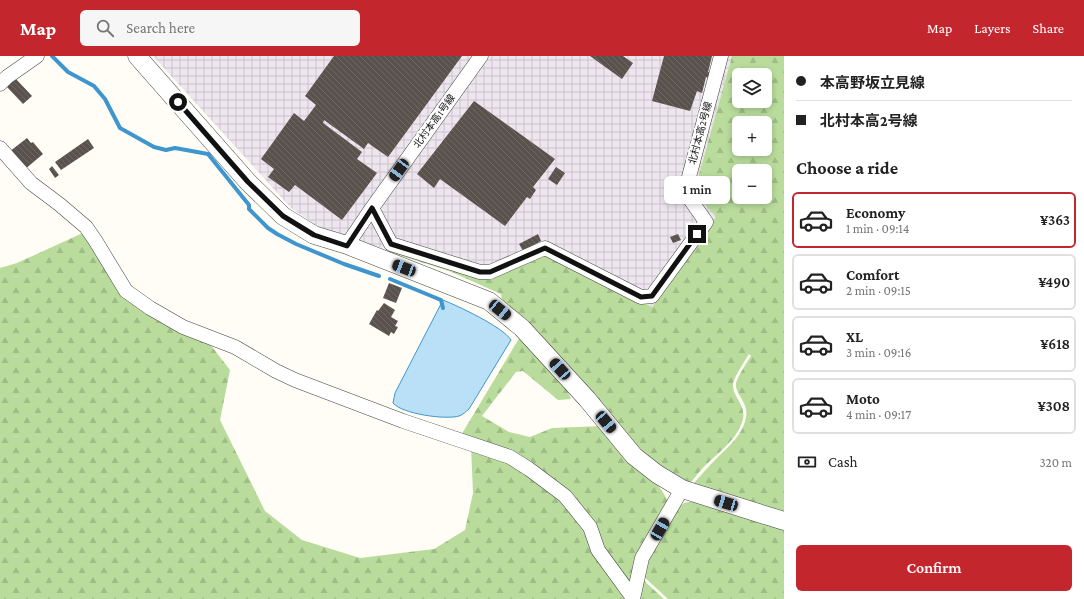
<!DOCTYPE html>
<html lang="en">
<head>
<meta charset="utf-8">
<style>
	body { margin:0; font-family:"Crimson Pro","Noto Sans JP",serif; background:#f6f6f6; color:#222; height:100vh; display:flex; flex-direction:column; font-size:15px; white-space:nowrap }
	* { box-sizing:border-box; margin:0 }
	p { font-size:13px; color:#767676 }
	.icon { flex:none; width:22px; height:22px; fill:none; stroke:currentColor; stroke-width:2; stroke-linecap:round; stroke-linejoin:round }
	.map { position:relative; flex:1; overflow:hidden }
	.sheet { display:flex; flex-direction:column; background:#fff; width:300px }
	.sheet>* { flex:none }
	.top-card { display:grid; align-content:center; height:88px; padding:0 12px; background:#fff }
	.fabs { position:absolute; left:732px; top:12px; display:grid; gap:8px }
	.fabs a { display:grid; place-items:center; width:40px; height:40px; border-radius:6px; background:#fff; box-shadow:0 2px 6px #0003; font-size:20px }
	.end { position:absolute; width:18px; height:18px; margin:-9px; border:5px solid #111; background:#fff; box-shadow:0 0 0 2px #fff }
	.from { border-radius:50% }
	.bubble { position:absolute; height:28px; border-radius:6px; background:#fff; box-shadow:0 2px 6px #0003; font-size:13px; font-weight:600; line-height:28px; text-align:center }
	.car { position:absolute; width:12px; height:24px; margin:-12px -6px; border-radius:5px; box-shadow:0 0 3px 1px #0007; background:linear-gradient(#222 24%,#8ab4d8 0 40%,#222 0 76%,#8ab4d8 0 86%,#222 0) }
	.top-card b { display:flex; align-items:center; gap:14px; height:38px; font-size:15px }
	.top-card b+b { border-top:1px solid #e0e0e0 }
	.top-card i { width:10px; height:10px; background:#222 }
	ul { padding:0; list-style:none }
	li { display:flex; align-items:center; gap:12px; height:56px; margin:0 8px 6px; padding:0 4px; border:2px solid #e0e0e0; border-radius:6px }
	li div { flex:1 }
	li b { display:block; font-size:15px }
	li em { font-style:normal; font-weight:600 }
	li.active { border-color:#c4262e }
	li>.icon { width:36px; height:36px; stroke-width:1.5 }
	h2 { padding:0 12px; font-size:18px; line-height:48px }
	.pay { display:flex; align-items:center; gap:10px; height:44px; padding:0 12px; font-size:15px }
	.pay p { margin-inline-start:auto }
	.action { display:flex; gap:8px; margin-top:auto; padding:8px 12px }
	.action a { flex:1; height:46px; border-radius:6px; background:#c4262e; color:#fff; font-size:16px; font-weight:600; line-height:46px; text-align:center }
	header { display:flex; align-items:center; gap:24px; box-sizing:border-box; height:56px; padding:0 20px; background:#c4262e; color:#fff }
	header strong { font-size:19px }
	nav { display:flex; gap:22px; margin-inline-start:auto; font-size:14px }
	.search { width:280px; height:36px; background:#f6f6f6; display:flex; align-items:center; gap:10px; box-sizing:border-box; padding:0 14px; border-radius:6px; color:#767676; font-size:15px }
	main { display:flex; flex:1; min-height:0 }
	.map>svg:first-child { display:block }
	.industrial { fill:url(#industrial-grid) }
	.forest { fill:url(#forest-firs); fill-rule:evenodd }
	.water { fill:#b9e0f7; stroke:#3f96cf }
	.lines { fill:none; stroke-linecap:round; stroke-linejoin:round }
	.stream { stroke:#3f96cf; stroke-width:4 }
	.building { fill:url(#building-back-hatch) }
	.minor-casing { stroke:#444; stroke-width:15 }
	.tertiary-casing { stroke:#444; stroke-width:19 }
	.minor { stroke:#fff; stroke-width:14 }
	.tertiary { stroke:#fff; stroke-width:18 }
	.route { stroke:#111; stroke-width:5 }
	.labels { text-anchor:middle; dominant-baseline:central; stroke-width:4; stroke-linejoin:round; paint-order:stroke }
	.street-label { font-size:10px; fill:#111; stroke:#fff }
</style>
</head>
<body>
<header>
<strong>Map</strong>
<div class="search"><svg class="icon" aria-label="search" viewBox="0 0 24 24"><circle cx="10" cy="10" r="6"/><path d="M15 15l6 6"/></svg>Search here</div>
<nav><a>Map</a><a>Layers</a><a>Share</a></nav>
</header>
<main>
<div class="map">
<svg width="784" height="543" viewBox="0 0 784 543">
	<defs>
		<pattern id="industrial-grid" width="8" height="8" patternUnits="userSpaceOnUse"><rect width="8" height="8" fill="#eee6ef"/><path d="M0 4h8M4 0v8" fill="none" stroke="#cbc4cc"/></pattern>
		<pattern id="forest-firs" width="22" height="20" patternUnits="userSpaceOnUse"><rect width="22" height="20" fill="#b9dc9c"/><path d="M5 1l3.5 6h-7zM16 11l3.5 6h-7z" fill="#9ebc85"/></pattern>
		<pattern id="building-back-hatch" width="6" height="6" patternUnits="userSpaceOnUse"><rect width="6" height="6" fill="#5a524d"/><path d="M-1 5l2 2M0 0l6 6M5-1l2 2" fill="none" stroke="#6d6662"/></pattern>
	</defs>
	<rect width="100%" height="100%" fill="#fffdf5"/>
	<path class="industrial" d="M153,0h579l-38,135 23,26 -66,90 -100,-52 -51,19 -10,6 -167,-50 -32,-22z"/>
	<path class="forest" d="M732,0h52v457l-91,-29c8,-9 15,-17 23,-25 12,-12 27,-24 30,-42 3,-15 -12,-23 -10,-34 3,-9 10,-19 15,-27l-2,-2c-3,5 -16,25 -16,30 -1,13 13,20 10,35 -5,21 -27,35 -41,50 -4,4 -8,10 -12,14l-13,-5 -29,-20 -47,-53 -99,-104 -1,-7 -52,-23 -60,-19 -2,-4 103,32 49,-25h12l101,52 64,-90 -22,-25zM739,19h26v26h-26zM739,67h26v26h-26zM739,115h26v26h-26z
		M85,176l33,51 88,56 24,31 -10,50 45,91 37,29 58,18 74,-9 31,-19 8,-37 -2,-47 39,14 69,56 50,83h-629v-331l17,-5z
		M521,279l41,44 9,20 -13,1 -35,-29 -7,1 -34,44 27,16 21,5 22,-9 50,-2c14,14 64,61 66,77l-37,89 -65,-97 -106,-58z
		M691,446h7l86,24v73h-116l-26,-24 3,-13 32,-53 7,-6z
		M642,523l22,20h-24z"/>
	<path class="water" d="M443,244c15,6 60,27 68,40l-42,69c-3,2 -6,6 -10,7 -13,4 -57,-2 -66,-13l2,-10z"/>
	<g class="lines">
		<path class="stream" d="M52,0l16,16 26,14 11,13 15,29 34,19 12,3 9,-2 33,6 41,51v4l19,19 9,6 19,10 48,20 35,12
			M390,223l51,21 2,8"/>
	</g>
	<path class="building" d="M334,0h128l-74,101 -20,-14 -4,6 -40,-29 -1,3 39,29 -5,7 20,14 -35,47 -47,-35 -6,7 -21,-15 6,-8 -13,-10 33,-46 10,8 12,-16 -11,-9z
		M590,0h33l10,7 -11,16z
		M664,0h48l-4,16 3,1 -2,5 -3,-1 -4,16 -5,-2 -7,20 -38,-10z
		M15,22l17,18 -9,8 -17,-18z
		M474,45l81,58 -22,28 3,3 -6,9 -3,-2 -22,29 -65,-47 -6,9 -17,-14z
		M27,82l4,5 2,-1 10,12 -19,16 -15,-18z
		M88,83l6,9 -33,22 -6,-8z
		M52,110l7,9 -4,3 -6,-9z
		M556,111l9,6 -8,12 -9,-6z
		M538,178l3,7 -18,10 -4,-7z
		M678,178l3,6 -8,3 -3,-6z
		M389,227l13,5 -6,15 -13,-5z
		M384,247l11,7 -4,7 7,4 -3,5 3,1 -4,7 -3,-2 -2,4 -20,-12 8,-14 1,1z"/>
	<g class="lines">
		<g class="minor-casing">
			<path id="minor" d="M0,28l7,-7 30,-21
				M0,92l31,35 28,21 27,23 9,13 31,51 24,17 33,19 52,20 41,24 19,9 108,41 107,36 19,12 36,27 25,31 8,23 35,48
				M372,152l19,36 89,28h10l55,-24 96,49 11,-1 54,-74 -21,-30 36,-136
				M347,189l25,-37 109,-152
				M633,543l9,-41 40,-69"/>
		</g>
		<g class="tertiary-casing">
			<path id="tertiary" d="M137,0l111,126 35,34 31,19 33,10 142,56 33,27 65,71 47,57 23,18 25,15 102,32"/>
		</g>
		<use href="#minor" class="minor"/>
		<use href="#tertiary" class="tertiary"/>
	</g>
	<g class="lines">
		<path class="route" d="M178,46l70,80 35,34 31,19 33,11 25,-38 19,36 89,28h10l55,-24 96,49 11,-1 45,-62"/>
	</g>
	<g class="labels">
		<g class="street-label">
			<text transform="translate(434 65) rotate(-54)">北村本高1号線</text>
			<text transform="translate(700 77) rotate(-75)">北村本高2号線</text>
		</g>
	</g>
</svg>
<div class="fabs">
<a><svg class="icon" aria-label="layers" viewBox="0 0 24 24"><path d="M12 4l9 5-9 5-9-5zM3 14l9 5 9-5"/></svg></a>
<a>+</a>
<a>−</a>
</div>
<i class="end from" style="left:178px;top:46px"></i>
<i class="end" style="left:697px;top:178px"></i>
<div class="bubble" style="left:664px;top:120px;width:66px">1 min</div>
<i class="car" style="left:399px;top:114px;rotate:216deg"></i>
<i class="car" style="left:404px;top:212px;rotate:291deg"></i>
<i class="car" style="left:500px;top:254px;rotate:129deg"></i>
<i class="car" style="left:560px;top:313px;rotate:318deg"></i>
<i class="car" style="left:606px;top:366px;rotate:140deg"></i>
<i class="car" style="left:726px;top:447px;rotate:287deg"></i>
<i class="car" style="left:660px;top:473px;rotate:30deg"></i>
</div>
<section class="sheet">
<div class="top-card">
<b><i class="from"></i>本高野坂立見線</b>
<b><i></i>北村本高2号線</b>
</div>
<h2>Choose a ride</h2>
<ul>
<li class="active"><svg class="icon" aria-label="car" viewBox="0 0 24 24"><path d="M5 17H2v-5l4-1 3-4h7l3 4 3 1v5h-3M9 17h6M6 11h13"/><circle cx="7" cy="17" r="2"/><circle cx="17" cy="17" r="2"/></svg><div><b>Economy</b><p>1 min · 09:14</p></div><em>¥363</em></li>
<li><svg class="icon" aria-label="car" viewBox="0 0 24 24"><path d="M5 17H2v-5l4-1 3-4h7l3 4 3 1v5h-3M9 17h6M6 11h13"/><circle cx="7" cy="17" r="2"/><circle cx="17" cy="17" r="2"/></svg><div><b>Comfort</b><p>2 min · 09:15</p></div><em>¥490</em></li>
<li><svg class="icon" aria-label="car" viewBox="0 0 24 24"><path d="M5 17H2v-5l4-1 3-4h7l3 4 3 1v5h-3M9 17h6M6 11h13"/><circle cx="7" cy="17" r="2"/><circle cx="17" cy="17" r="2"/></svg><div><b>XL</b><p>3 min · 09:16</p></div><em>¥618</em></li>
<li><svg class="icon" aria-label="car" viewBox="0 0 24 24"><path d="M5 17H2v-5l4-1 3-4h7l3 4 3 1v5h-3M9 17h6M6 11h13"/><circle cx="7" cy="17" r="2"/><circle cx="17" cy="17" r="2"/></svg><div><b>Moto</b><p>4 min · 09:17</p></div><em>¥308</em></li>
</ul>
<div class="pay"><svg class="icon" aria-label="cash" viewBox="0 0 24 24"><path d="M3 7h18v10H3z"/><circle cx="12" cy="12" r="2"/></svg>Cash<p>320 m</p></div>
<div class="action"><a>Confirm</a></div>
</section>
</main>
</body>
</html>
